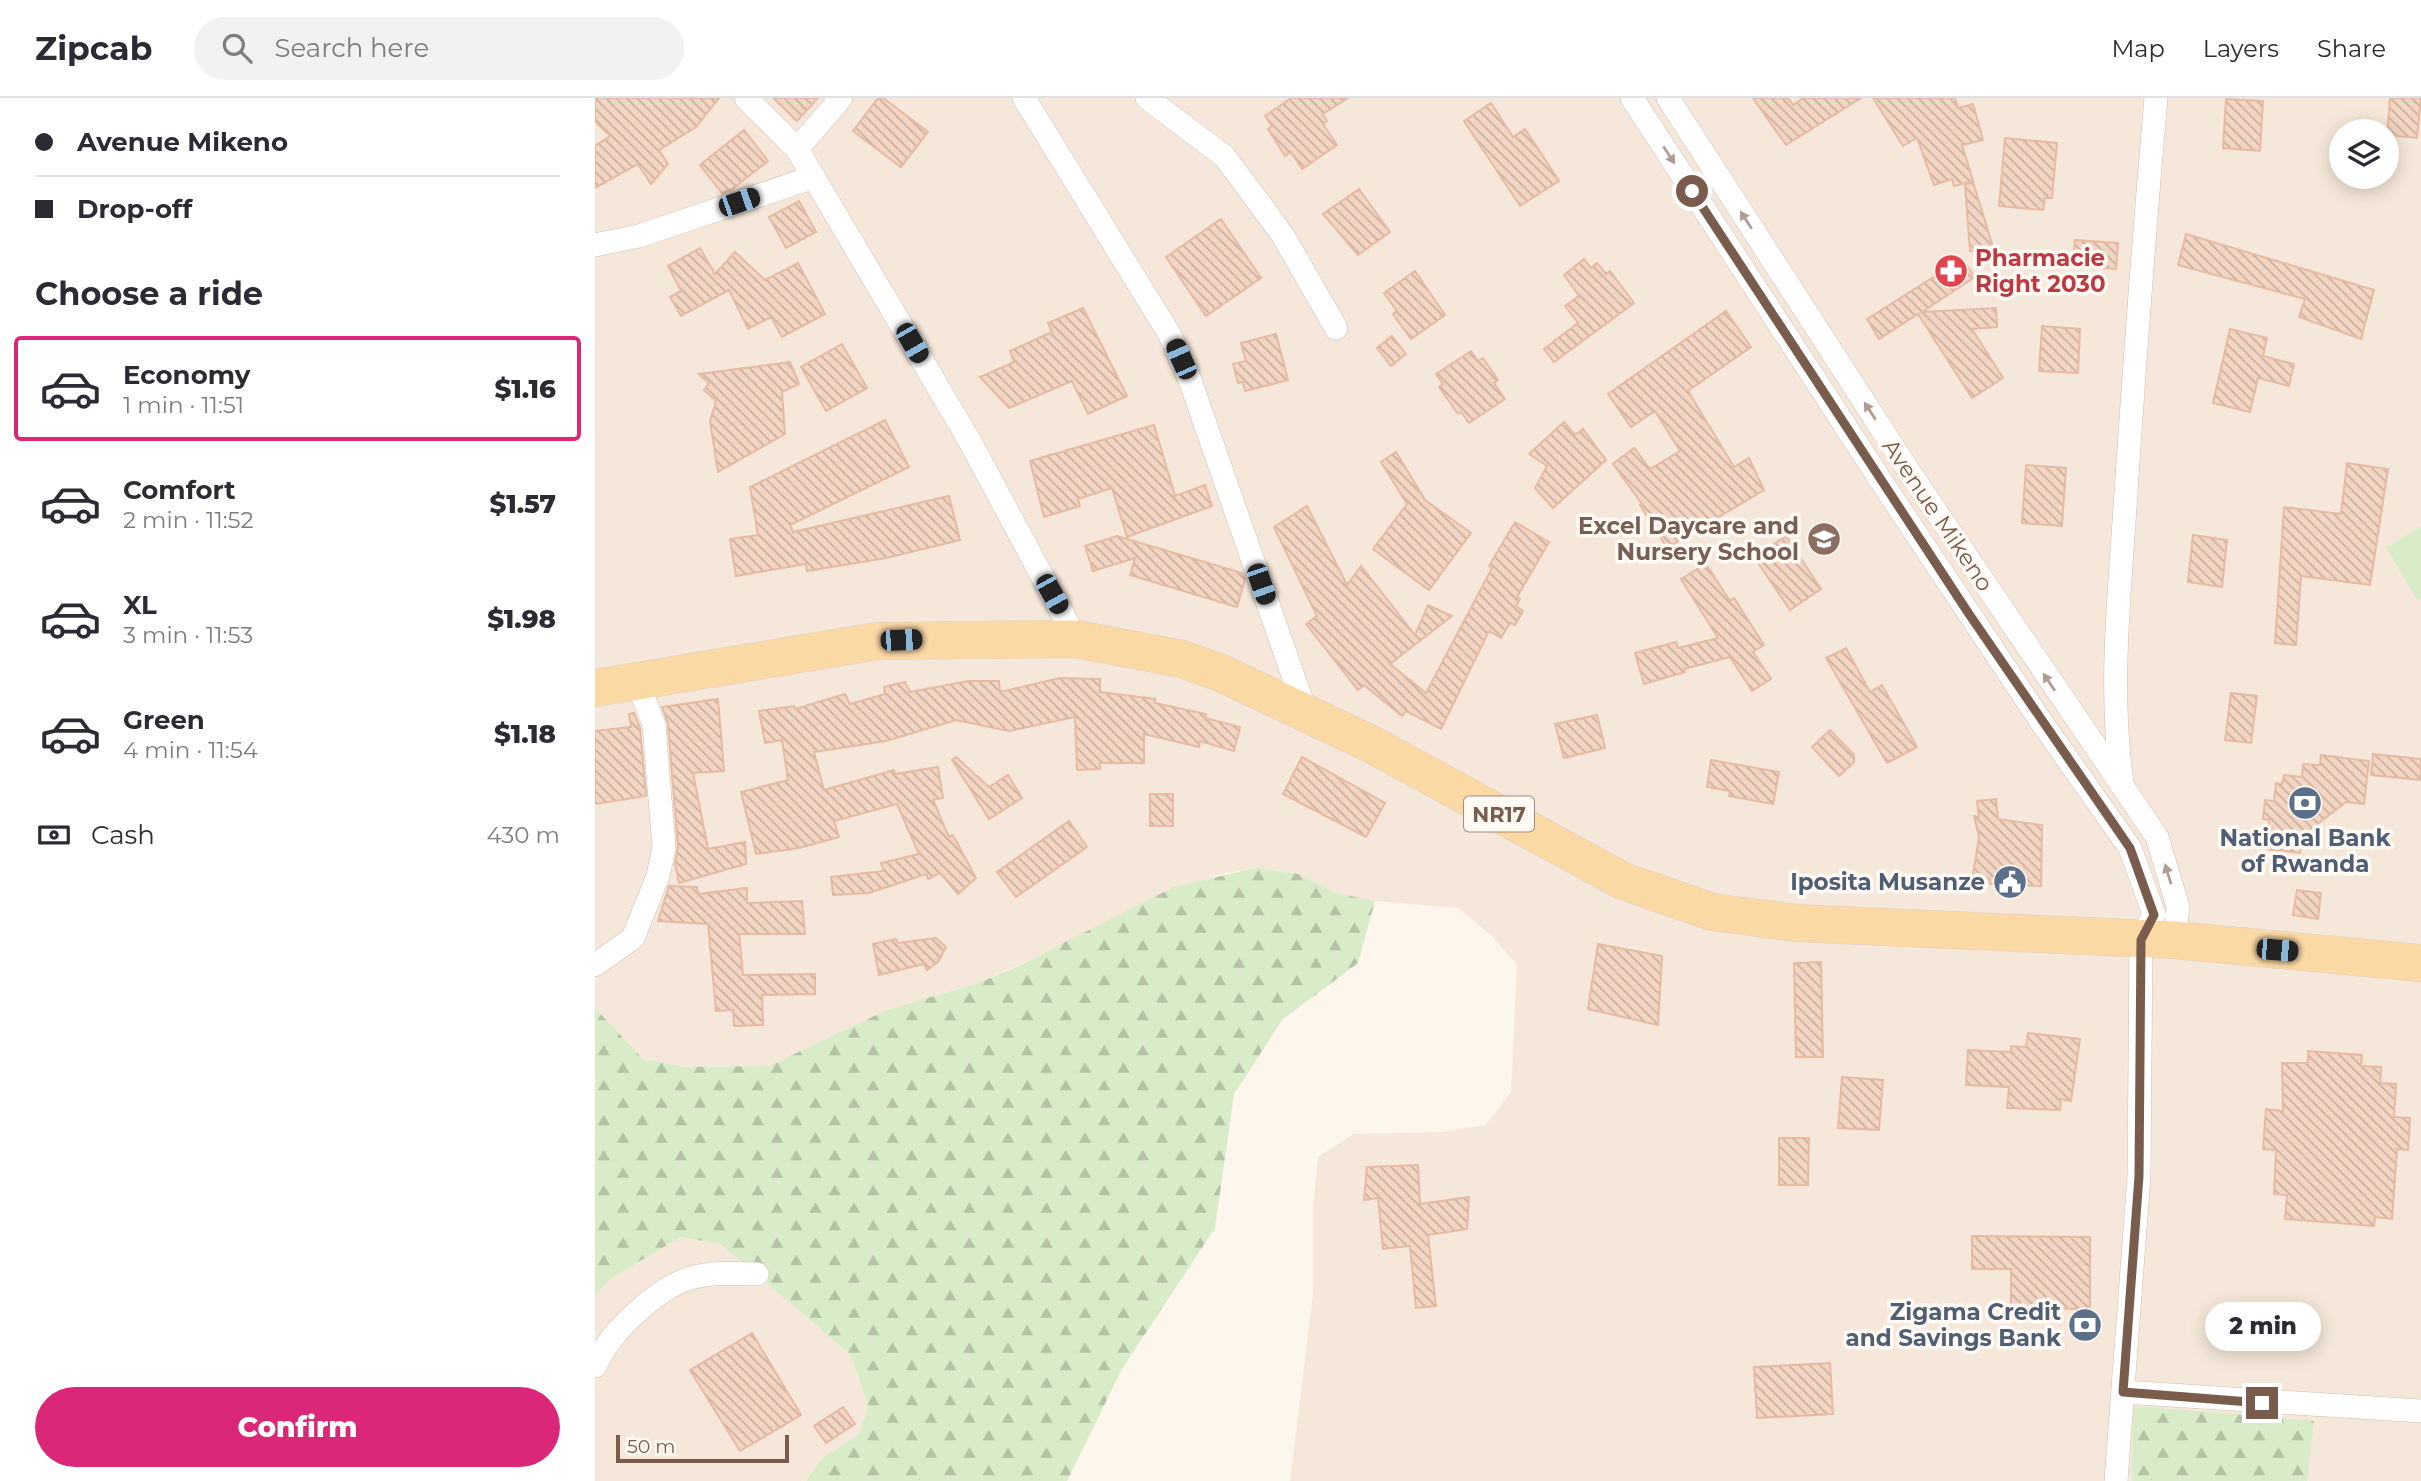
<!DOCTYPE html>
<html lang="en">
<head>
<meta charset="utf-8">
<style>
	body { margin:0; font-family:Montserrat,sans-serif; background:#f2f2f3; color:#2b2b33; height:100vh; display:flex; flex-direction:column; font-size:26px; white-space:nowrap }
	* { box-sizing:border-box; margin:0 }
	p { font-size:23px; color:#7c7c81 }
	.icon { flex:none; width:38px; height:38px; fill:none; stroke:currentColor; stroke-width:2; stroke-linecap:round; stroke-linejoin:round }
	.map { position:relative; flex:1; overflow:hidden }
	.side { display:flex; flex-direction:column; background:#fff; width:595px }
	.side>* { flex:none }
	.banner { display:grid; align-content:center; height:154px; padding:0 35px; background:#fff }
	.buttons { position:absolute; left:1734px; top:21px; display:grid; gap:14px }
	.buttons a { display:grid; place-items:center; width:70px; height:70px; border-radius:50%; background:#fff; box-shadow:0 4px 18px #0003; font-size:35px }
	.scale { position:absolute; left:21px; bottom:18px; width:173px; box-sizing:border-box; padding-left:7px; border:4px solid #7a5c4d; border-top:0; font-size:19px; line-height:24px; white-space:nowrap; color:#7a5c4d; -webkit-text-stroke:5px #fffaf3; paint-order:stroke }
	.end { position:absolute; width:32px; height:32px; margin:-16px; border:9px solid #7a5c4d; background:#fff; box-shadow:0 0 0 4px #fff }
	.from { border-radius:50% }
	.bubble { position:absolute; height:49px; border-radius:24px; background:#fff; box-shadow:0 4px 18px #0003; font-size:23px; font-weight:800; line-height:49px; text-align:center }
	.car { position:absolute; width:21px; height:42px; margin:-21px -10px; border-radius:9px; box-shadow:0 0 5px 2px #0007; background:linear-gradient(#222 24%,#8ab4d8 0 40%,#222 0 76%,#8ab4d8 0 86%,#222 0) }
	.banner b { display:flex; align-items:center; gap:24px; height:66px; font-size:26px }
	.banner b+b { border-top:2px solid #e1e1e2 }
	.banner i { width:18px; height:18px; background:#2b2b33 }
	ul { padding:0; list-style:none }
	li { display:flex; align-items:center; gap:21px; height:105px; margin:0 14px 10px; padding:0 21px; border:4px solid transparent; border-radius:7px }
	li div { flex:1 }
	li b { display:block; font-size:26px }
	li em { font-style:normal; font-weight:800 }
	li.selected { border-color:#db2777 }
	li>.icon { width:63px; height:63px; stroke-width:1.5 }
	h2 { padding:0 35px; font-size:32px; line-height:84px }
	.pay { display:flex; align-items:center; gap:18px; height:77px; padding:0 35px; font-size:26px }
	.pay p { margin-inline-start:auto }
	.cta { display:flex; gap:14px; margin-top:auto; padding:14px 35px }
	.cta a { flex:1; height:80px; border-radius:42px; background:#db2777; color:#fff; font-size:28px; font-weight:800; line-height:80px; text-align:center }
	header { display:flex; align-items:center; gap:42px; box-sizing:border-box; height:98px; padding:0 35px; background:#fff; border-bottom:2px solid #e1e1e2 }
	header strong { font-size:33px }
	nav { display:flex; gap:38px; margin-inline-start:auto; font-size:24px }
	.search { width:490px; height:63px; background:#f2f2f3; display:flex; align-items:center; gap:18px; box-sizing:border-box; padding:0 24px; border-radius:38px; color:#7c7c81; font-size:26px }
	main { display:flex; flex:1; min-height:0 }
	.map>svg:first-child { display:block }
	.residential { fill:#f5e8da; fill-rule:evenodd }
	.forest { fill:url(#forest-firs) }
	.park { fill:#d8ecc9 }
	.building { fill:url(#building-back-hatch); stroke:#e6bba3; stroke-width:2 }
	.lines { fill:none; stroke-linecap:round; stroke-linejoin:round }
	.minor-casing { stroke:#d1beb0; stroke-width:24 }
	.primary-casing { stroke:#dad1cd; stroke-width:38 }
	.minor { stroke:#fff; stroke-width:23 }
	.primary { stroke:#fbd9a5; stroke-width:37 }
	.oneway { fill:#af9d94 }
	.route { stroke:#7a5c4d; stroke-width:9 }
	.labels { text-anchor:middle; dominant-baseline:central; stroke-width:7; stroke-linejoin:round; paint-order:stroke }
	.shield { fill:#fffaf3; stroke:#a28b7f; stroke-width:2 }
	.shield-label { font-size:21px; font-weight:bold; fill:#7a5c4d }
	.health-label { font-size:23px; font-weight:bold; fill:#be3a42; stroke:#fffaf3; text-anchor:start }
	.street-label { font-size:23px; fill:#7a5c4d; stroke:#fffaf3 }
	.education-label { font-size:23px; font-weight:bold; fill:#785e54; stroke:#fffaf3; text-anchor:end }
	.service-label { font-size:23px; font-weight:bold; fill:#4e5e75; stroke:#fffaf3; text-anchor:end }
</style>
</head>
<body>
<header>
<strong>Zipcab</strong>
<div class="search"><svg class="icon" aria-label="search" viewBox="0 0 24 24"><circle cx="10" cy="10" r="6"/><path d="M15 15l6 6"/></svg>Search here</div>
<nav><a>Map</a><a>Layers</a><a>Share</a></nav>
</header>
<main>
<section class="side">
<div class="banner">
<b><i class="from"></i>Avenue Mikeno</b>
<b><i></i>Drop-off</b>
</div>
<h2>Choose a ride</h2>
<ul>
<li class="selected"><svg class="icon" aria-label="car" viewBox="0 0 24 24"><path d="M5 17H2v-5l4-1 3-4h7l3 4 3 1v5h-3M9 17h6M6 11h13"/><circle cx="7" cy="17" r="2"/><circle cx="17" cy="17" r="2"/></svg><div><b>Economy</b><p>1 min · 11:51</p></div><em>$1.16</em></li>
<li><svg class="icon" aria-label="car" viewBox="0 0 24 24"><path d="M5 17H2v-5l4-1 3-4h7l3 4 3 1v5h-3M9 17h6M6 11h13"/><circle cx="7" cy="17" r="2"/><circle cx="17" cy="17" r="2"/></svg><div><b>Comfort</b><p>2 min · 11:52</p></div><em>$1.57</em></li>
<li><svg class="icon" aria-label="car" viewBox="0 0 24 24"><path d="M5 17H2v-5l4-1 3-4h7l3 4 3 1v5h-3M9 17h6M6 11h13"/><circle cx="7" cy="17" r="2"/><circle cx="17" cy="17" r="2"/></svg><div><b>XL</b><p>3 min · 11:53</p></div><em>$1.98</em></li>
<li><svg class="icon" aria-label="car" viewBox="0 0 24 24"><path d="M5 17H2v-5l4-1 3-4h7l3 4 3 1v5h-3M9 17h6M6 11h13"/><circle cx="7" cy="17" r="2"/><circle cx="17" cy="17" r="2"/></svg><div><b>Green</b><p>4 min · 11:54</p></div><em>$1.18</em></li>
</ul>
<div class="pay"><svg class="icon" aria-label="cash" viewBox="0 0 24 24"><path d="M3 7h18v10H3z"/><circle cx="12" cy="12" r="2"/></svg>Cash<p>430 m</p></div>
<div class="cta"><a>Confirm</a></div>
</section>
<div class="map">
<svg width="1826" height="1383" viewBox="0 0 1826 1383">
	<defs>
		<pattern id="forest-firs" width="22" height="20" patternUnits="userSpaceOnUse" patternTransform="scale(1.75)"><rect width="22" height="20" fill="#d8ecc9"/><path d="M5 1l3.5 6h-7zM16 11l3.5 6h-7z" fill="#b4c2a5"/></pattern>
		<pattern id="building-back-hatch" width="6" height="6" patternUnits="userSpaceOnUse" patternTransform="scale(1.75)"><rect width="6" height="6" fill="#f3d5c3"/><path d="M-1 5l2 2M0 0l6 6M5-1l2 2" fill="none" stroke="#cab0a1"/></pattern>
	</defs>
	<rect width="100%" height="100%" fill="#fdf6ec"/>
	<path class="residential" d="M0,0h1826v1383h-1131l23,-187v-88l5,-49 36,-23 88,-2 44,-7 25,-33 6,-127 -26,-30 -32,-27 -84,-7 -39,-8 -38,-19 -43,-6 -41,8 -238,108 -207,82 -84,1 -42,-8 -48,-51zM1746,33h46v46h-46z
		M86,1139l41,7 129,111 17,53 -9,26 -38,25 -15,22h-211v-185l12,-16z"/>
	<path class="forest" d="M660,770l43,6 38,19 39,8 -17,62 -76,57 -48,74 -19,134 -93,141 -55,112h-261l15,-22 38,-25 9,-27 -17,-52 -130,-111 -40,-7 -73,43 -13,16v-288l48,51 42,8 84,-1 118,-56 89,-26 38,-16 160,-81z
		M1538,1308l181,15 -7,60h-175z"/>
	<path class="park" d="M1826,429v71l-4,2 -31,-53z"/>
	<path class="building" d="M0,0h124l-23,29 -37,23 9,14 -17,20 -13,-20 -43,24v-42l15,-10 -15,-15z
		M178,0h45l-21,23z
		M283,0h5l45,34 -27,35 -48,-36z
		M696,0h57l-25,16 4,7 -4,3 14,21 -35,24 -11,-17 -6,4 -17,-27 4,-3 -7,-10z
		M1158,0h35l5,7 10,-7h58l-75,47z
		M1278,0h82l3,10 15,-4 10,36 -21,5 11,36 -19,5 -2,-7 -18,6 -17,-47 -14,8z
		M1795,0h31l-4,40 -30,-3z
		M1631,1l37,2 -3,50 -37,-3z
		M896,5l22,34 12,-8 34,52 -39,25 -56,-85z
		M149,32l24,31 -37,29 -9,3 -22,-28z
		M1410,40l52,5 -5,55h-7l-2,12 -44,-4z
		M1378,84l21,68 -24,1 -5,-67z
		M764,91l31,43 -32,23 -35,-41z
		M204,103l17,31 -30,16 -17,-31z
		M626,121l40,59 -55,38 -40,-59z
		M1591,136l188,56 -13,49 -62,-22 6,-18 -127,-34z
		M1480,142l43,3 -2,26 -43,-3z
		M105,150l15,26 20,-22 30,28 33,-17 27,51 -43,23 -11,-20 -23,12 -19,-39 -48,26 -11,-19 11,-6 -13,-25z
		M989,161l7,9 6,-5 9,11 4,-3 24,32 -80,59 -10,-13 34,-26 -13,-17 14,-10 -15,-21z
		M1367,161l13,18 -53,35 74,-4 1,19 -25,2 31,49 -31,20 -54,-84 -39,25 -12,-20z
		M820,173l30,44 -34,24 -18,-25 4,-3 -13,-18z
		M488,210l44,88 -39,18 -16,-33 -63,27 -29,-31 34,-15 -4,-11 42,-19 -4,-9z
		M1131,213l25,36 -63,44 46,76 15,-9 15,32 -97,58 -27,-43 2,-1 -29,-40 21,-16 16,21 30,-18 -25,-40 -24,16 -23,-33z
		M1447,228l38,3 -2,44 -39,-2z
		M1635,231l37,9 -4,18 31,8 -5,22 -31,-8 -8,34 -37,-9z
		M681,236l12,46 -43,11 -2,-9 -5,1 -5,-19 13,-3 -5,-18z
		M797,238l14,18 -15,12 -14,-18z
		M247,246l25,44 -41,23 -25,-44z
		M876,253l7,10 5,-3 15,22 -4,3 11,16 -36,24 -8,-11 -3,2 -19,-27 4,-3 -7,-10z
		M195,264l9,22 -17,8 3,42 -67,38 -8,-51 6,-20 -12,-11 5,-7 -10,-9z
		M290,322l24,47 -119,58 3,7 156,-36 11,44 -74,18 -79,13 -1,-7 -70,12 -6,-37 28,-4 -8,-48z
		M969,324l11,13 8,-6 23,31 -53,48 -18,-20 12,-22 -18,-12z
		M559,327l21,71 30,-11 7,21 -85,31 -15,-49 -34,11 2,7 -36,11 -14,-56z
		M801,354l29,48 46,33 -42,57 -56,-41 34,-45 -26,-42z
		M1752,365l41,6 -18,116 -69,-9 -5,69 -21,-2 9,-136 57,7z
		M1431,367l40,3 -4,58 -40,-3z
		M712,408l40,79 14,-19 54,69 13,-30 24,11 -62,48 36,29 66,-125 -3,-2 26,-44 34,20 -32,55 3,2 -4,7 7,5 -8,14 -5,-2 -9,15 -12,-7 -48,98 -35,-18 -4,5 -38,-31 -6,5 -52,-66 11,-8 -43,-89z
		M1598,437l34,5 -5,47 -34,-5z
		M522,438l125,37 3,6 -8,28 -107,-32 5,-17 -42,13 -8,-25z
		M1191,438l35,53 -31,21 -36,-53z
		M1111,466l24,37 4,-3 30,47 -11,7 18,27 -19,12 -22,-34 -46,12 1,3 -41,12 -9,-31 41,-11 2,6 40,-10 -37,-59z
		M1251,550l24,44 12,-7 35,62 -30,16 -61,-105z
		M465,580l40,1v13l55,7v4l51,11 -1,4 35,9 -6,24 -34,-10 -1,6 -55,-13v29h-44v6l-23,1 -2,-53 -66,14 -53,-11 -70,21 -72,11 10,38 70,-20 1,4 43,-7 5,31 -10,2 16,37 4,-2 23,43 -18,16 -18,-21 -12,6 -2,-5 -57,19 -36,2 -2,-18 53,-6 -3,-8 38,-9 -22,-50 -63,17 5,16 -40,11 -43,6 -15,-62 47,-12 -6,-40 -17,3 -6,-32 35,-5 1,3 50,-15 5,10 35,-10 -1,-7 21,-5 5,10 58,-11h31l1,11z
		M1636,595l26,3 -6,47 -26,-3z
		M123,601l6,72 -31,2 15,76 37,-7 1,22 -67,19 -4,-20 3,-16 -10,-123 -6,-17z
		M39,615l6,15 6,68 -51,8v-73l36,-4 -2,-13z
		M1002,617l8,33 -41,10 -9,-34z
		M1235,632l24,25v7l-15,14 -27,-29z
		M1778,656l48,5v21l-50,-5z
		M1726,657l48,6 -5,43 -18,-2 -44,34 -2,17 -34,-4 3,-29 -6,-1 2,-19 9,1 2,-18 6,1 2,-9 18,2 1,-13 17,1z
		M361,659l33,30 19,-12 14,23 -33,21 -37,-59z
		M707,659l83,46 -19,34 -83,-43z
		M1116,662l68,12 -6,32 -44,-8 1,-5 -23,-4z
		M555,696h23v32h-23z
		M1401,701l2,20 44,6 -1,61 -51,-2 -1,-6 -16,-3 6,-38 -5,-21 5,1 -2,-16z
		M474,723l18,26 -71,50 -19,-25z
		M74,788l28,1 1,7 49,-6v15l55,-2 3,33h-66l4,41 72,-1v20l-53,1 1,30 -29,1 -1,-16 -17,1 -8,-87 -50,-3z
		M1702,792l24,3 -3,26 -25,-4z
		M341,840l10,9 -8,15 -11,8 -3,-6 -45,11 -6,-31 23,-5 2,4z
		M1003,846l64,12 -4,69 -70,-16z
		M1226,864l2,95h-27l-2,-94z
		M1433,935l52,6 -9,62 -10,-2 -1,11 -53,-2 2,-21 -43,-2 2,-35 43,2v-6l15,1z
		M1713,953l54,4 -1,11 20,1 -1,16 16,1 -2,33 16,1 -2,32 -11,-1 -5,70 -17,-2 -1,9 -89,-7 2,-24 -13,-1 2,-44 -13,-1 3,-40 17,2 -1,-48h26z
		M1247,979l41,3 -4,50 -41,-2z
		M1184,1040h30l-1,47h-29z
		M823,1067l2,39 49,-7 -2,32 -39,6 8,71 -20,2 -6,-62 -27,3 -5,-51 -14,2 3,-33z
		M1377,1138l118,1v72l-79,-1v-39h-39z
		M157,1235l49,82 -61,36 -50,-81z
		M1235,1265l3,51 -76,4 -3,-51z
		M248,1309l12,17 -29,19 -12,-17z"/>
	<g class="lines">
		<g class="minor-casing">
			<path id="minor" d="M151,0l51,51 171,289 108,201
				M429,0l146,237 21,48 114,327
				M552,0l77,58 58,78 54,94
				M1037,0l253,389 155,233 90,128 24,66 -13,26 -2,236 -23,305
				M1073,0l244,378 245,361 21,70 -4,33
				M202,51l44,-51
				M0,147l44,-9 175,-59
				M1527,685c-13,-92 -3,-184 3,-276 9,-136 19,-273 31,-409
				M0,867l38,-27 25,-62 6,-28 -10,-123 -17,-44
				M0,1268c11,-23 24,-38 43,-55 42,-38 64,-39 119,-37
				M1528,1294l298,19"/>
		</g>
		<g class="primary-casing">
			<path id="primary" d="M0,590l283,-47 198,-2 106,20 39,14 148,70 254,138 89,31 84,11 378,17 247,23"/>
		</g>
		<use href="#minor" class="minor"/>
		<use href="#primary" class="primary"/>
	</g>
	<defs><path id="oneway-solid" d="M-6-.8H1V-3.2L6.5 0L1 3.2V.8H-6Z" transform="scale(1.75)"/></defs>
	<g class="oneway">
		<use href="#oneway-solid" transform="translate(1074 57) rotate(57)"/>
		<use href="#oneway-solid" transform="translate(1151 122) rotate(-123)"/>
		<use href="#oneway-solid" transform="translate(1275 313) rotate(-123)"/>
		<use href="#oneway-solid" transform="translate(1454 584) rotate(-124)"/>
		<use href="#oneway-solid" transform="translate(1573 776) rotate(-107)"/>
	</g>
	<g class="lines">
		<path class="route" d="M1097,93l277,423 161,234 24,67 -13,25 -2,236 -16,216 139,11"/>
	</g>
	<defs>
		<g id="pharmacy-disc" transform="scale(1.75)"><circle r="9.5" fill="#e0444e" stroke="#fffaf3"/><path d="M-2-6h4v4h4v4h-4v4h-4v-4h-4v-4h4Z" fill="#fff"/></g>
		<g id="school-disc" transform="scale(1.75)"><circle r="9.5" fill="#8d6e63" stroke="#fffaf3"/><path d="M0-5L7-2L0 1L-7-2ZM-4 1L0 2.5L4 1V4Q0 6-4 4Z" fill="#fff"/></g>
		<g id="bank-disc" transform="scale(1.75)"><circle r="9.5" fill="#5c6f8a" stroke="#fffaf3"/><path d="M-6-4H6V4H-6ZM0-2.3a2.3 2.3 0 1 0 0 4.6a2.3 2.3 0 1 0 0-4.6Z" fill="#fff"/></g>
		<g id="civic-disc" transform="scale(1.75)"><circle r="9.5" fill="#5c6f8a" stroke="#fffaf3"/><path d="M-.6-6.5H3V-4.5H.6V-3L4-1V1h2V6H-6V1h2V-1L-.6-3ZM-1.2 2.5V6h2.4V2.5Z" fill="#fff"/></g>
	</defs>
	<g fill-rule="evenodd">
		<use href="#pharmacy-disc" x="1356" y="173"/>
		<use href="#school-disc" x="1229" y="441"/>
		<use href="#bank-disc" x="1710" y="705"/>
		<use href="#civic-disc" x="1415" y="784"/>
		<use href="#bank-disc" x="1490" y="1227"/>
	</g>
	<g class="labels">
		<rect class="shield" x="869" y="698.5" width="70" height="35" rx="5"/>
		<g class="shield-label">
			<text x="904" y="716">NR17</text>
		</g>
		<g class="health-label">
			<text x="1380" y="160">Pharmacie<tspan x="1380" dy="26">Right 2030</tspan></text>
		</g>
		<g class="street-label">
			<text transform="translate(1343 417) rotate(56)">Avenue Mikeno</text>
		</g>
		<g class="education-label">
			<text x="1204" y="428">Excel Daycare and<tspan x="1204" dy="26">Nursery School</tspan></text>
		</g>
		<g class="service-label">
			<text x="1710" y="740" text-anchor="middle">National Bank<tspan x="1710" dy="26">of Rwanda</tspan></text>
			<text x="1390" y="784">Iposita Musanze</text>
			<text x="1466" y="1214">Zigama Credit<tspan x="1466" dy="26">and Savings Bank</tspan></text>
		</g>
	</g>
</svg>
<div class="buttons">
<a><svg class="icon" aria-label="layers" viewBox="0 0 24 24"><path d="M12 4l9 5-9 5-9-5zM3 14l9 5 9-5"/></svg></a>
</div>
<div class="scale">50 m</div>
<i class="end from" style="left:1097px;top:93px"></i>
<i class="end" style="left:1667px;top:1305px"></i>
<div class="bubble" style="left:1610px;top:1204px;width:116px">2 min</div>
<i class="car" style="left:144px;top:104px;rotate:71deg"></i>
<i class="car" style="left:317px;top:245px;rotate:150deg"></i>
<i class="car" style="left:586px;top:261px;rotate:336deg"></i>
<i class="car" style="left:666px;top:486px;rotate:161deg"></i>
<i class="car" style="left:457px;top:496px;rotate:151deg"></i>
<i class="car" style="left:306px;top:542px;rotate:88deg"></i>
<i class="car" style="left:1682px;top:852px;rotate:95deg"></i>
</div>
</main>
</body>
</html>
